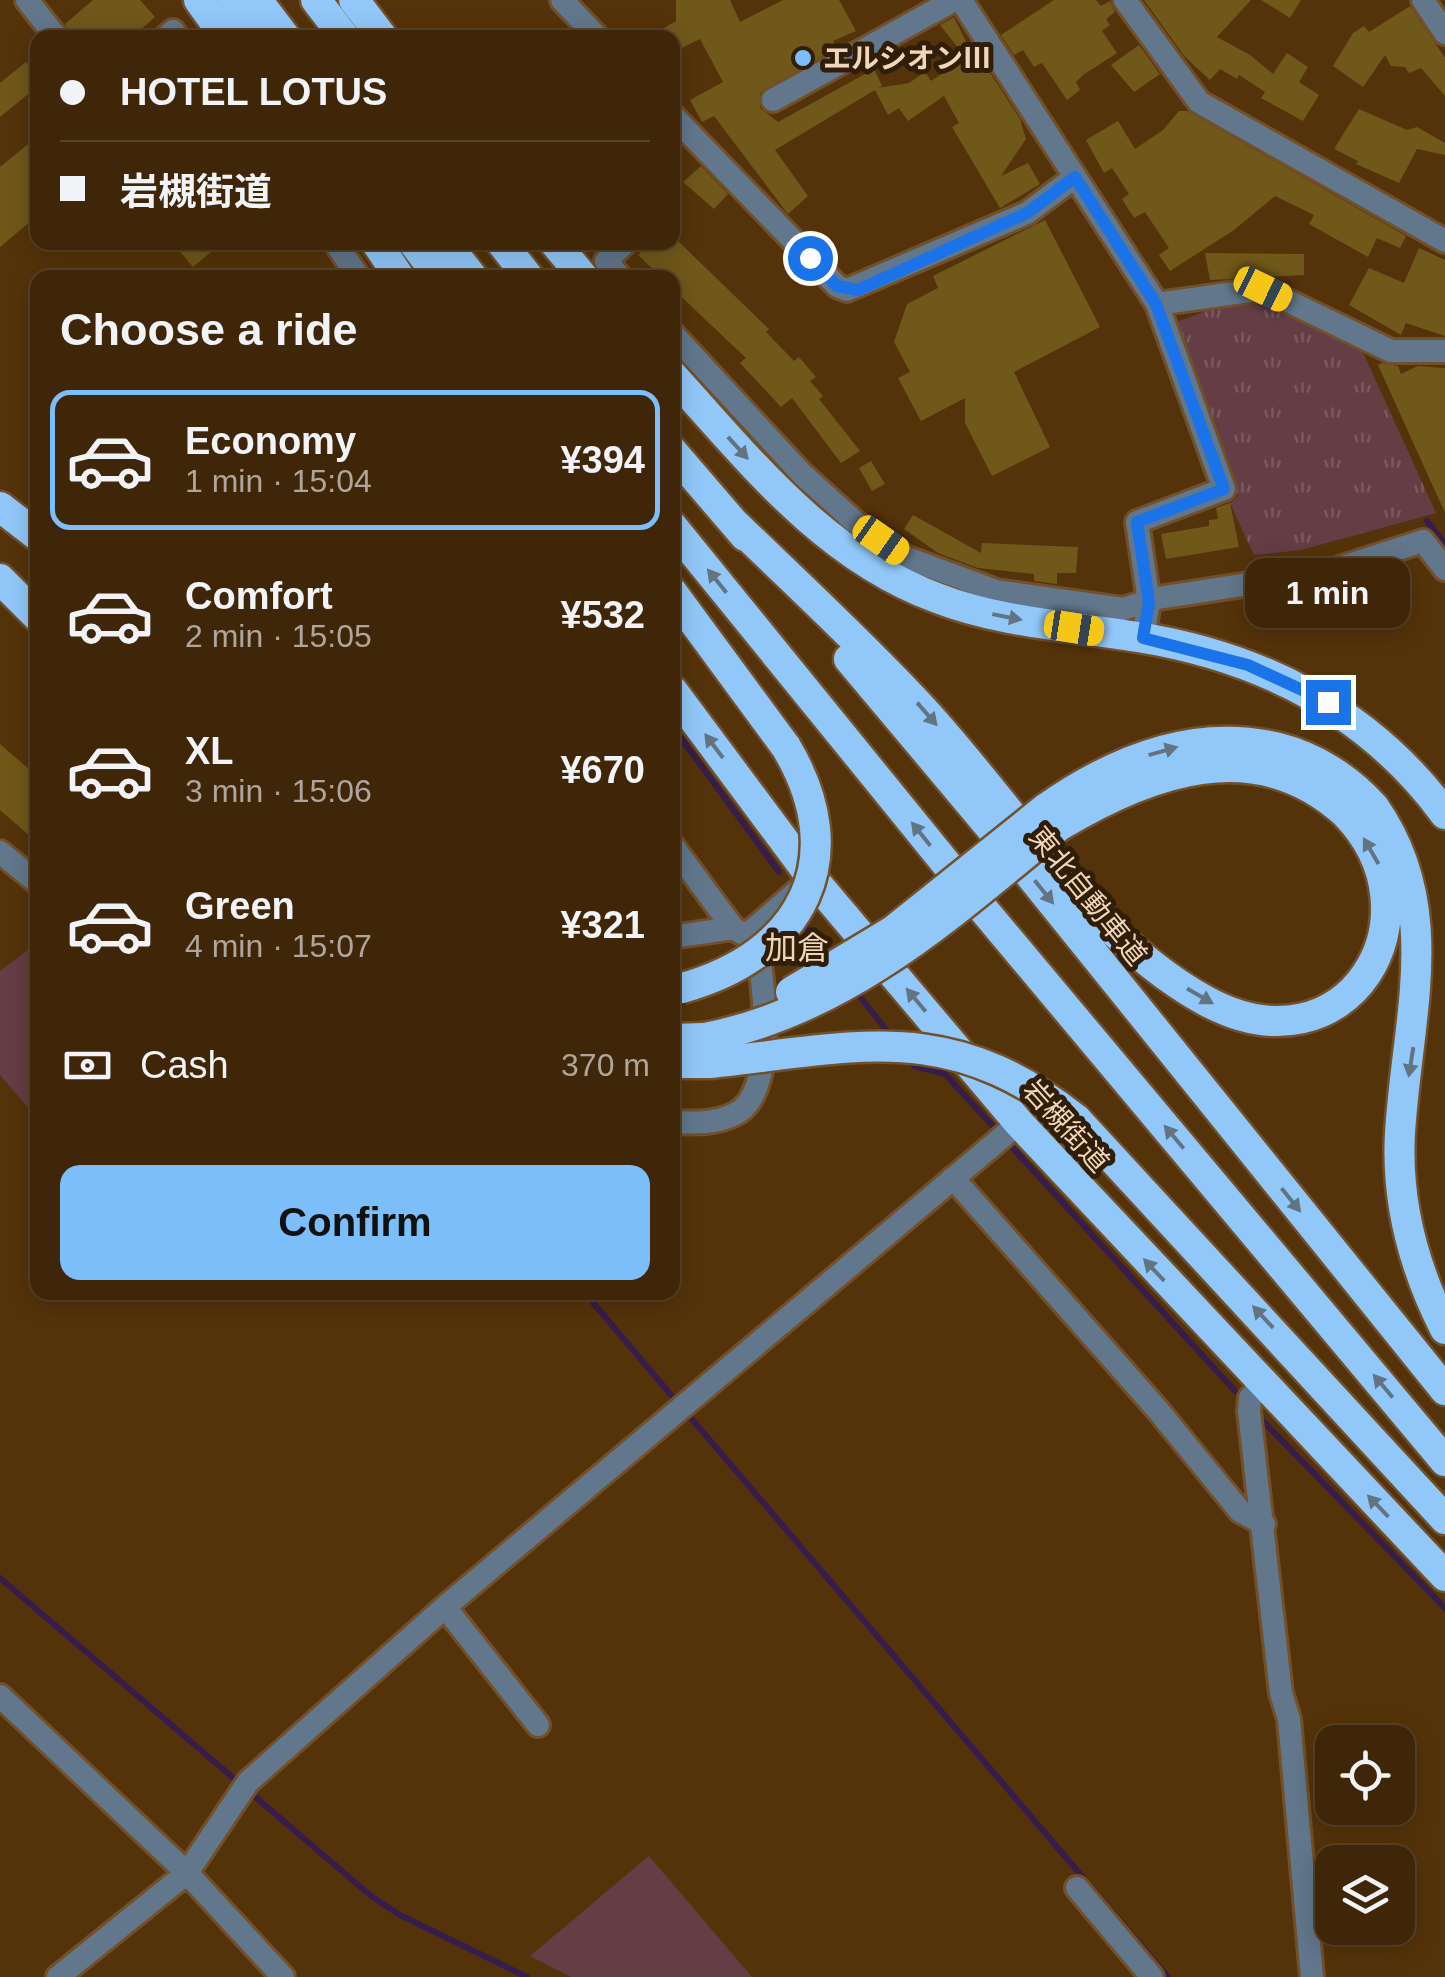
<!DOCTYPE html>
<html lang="en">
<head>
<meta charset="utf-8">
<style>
	body { margin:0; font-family:Arial,"Noto Sans JP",sans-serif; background:#472e12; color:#f1f3f6; height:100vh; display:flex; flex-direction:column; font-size:38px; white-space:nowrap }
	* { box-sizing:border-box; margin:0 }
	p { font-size:32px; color:#aea59c }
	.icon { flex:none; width:55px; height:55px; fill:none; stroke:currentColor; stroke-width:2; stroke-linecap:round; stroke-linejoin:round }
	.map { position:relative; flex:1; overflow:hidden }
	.panel { position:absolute; left:30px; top:270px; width:650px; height:1030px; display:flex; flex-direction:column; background:#402608; border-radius:20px; box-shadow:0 5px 25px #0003,0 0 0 2px #594329 }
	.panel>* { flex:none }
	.banner { position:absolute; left:30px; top:30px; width:650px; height:220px; border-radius:20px; box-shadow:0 5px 25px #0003,0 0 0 2px #594329; display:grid; align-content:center; height:220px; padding:0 30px; background:#402608 }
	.fabs { position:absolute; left:1315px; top:1725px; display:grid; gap:20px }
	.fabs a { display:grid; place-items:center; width:100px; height:100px; border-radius:20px; background:#402608; box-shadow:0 5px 25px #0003,0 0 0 2px #594329; font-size:50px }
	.end { position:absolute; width:45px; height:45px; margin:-22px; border:12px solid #1a73e8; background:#fff; box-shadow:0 0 0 5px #fff }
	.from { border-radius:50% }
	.bubble { position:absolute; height:70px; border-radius:20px; background:#402608; box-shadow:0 5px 25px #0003,0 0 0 2px #594329; font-size:32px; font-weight:800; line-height:70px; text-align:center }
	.car { position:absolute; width:30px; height:60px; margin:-30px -15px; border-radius:12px; box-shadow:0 0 8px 2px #0007; background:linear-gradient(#f5c518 24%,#345 0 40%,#f5c518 0 76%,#345 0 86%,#f5c518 0) }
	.banner b { display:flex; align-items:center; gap:35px; height:95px; font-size:38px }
	.banner b+b { border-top:2px solid #594329 }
	.banner i { width:25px; height:25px; background:#f1f3f6 }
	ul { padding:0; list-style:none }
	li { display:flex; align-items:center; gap:30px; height:140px; margin:0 20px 15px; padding:0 10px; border:5px solid transparent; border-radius:20px }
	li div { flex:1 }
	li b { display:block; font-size:38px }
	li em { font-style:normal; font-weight:800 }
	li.active { border-color:#7cbef9 }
	li>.icon { width:90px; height:90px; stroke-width:1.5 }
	h2 { padding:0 30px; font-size:45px; line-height:120px }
	.pay { display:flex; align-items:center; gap:25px; height:110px; padding:0 30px; font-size:38px }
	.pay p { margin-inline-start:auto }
	.cta { display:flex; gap:20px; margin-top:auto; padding:20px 30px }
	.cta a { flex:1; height:115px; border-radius:20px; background:#7cbef9; color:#111; font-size:40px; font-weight:800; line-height:115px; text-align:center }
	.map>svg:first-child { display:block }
	.grass { fill:#643d45 }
	.park { fill:url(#park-tufts) }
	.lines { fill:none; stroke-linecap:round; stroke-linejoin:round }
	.stream { stroke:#361d4b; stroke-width:6 }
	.building { fill:#70581a }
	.minor-casing { stroke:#71502a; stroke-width:28 }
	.highway-casing { stroke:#71502a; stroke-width:35 }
	.minor { stroke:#62778c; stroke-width:22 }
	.highway { stroke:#92c8f9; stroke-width:30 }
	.highway-bridge-casing { stroke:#71502a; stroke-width:35; stroke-linecap:butt }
	.highway-bridge { stroke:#92c8f9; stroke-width:30 }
	.oneway { fill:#627381 }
	.route { stroke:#1a73e8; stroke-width:12 }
	.poi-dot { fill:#7cbef9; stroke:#311e09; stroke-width:4 }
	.labels { text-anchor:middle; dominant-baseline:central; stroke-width:10; stroke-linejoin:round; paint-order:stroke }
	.poi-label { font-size:28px; font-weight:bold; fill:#f0d6bd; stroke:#311e09; text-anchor:start }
	.street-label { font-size:28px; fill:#f0d6bd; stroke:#311e09 }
	.quarter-label { font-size:32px; fill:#f0d6bd; stroke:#311e09 }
</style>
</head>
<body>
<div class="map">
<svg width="1445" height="1977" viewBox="0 0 1445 1977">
	<defs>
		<pattern id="park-tufts" width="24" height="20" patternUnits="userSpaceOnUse" patternTransform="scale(2.5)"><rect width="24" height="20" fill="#643d45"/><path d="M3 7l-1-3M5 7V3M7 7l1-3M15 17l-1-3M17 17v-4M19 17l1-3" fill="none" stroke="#7a585e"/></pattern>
	</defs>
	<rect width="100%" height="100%" fill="#55330a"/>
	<path class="grass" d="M37,943v175l-37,-43v-104z
		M649,1856l103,121h-181l-41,-21z"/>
	<path class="park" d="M1274,300l86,46 76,167 -135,37 -47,5 -24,-52 8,-7 -67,-172 63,-23z"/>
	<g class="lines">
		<path class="stream" d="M1427,521l18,23
			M672,726l107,146
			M801,921l29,37
			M853,988l39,49
			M909,1059l5,7 31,8 290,317
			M584,1292l93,110
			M685,1411l483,566
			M1261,1419l184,189
			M0,1578l371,318 29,19 127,62"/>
	</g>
	<path class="building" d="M93,0h47l15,17 -24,21h-59l-7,-14z
		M676,0h54l10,22 43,-22h56l17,31 -23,10 4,7 -77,45v15l18,14 96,-53 8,17 -4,2 31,-5 16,-11 6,9 35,-23 -26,-33 14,-8 18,37 4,-3 44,68 6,20 -25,37 27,-13 12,21 -40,24 -48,-81 7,-4 -15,-27 -36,25 -9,-13 -11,7 -13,-25 -100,60 33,46 -20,18 -74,-98 -12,6 -12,-22 33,-18 -23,-43 -22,11 -14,-22 12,-7z
		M1054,0h42l5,6 9,-5 5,11 -9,7 4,6 -8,6 15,22 -34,22 -7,7 4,8 -13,10 -25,-37 -8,4 -11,-17 -9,5 -13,-20z
		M1144,0h107l-34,37 33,18 23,19 14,-21 21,14 -9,15 20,13 -16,26 -42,-23 4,-6 -26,-17 -2,4 -17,-10 -10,11 -25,-23z
		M1261,0h40l-11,18z
		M1410,6l35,52v38l-24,-28 -12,5 -4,-6 -14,-1 -6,-11 -22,32 -30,-21 20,-33 11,-7 5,6z
		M1139,45l21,29 -26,18 -23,-27z
		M26,62l12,14v10l-38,31v-34z
		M1359,109l48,21 10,-3 28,16v12l-28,-6 -18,34 -43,-19 2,-3 -24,-12z
		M1179,111h8l219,125 -6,12 -23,-10 -9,19 -59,-33 5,-9 -39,-19 -41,34 -64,41 -11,-16 10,-7 -24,-36 -11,6 -12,-19 7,-5 -17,-26 -8,5 -18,-33 32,-19 17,28 28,-19z
		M38,136v79l-38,32v-80z
		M701,166l27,28 -14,15 -31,-27z
		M1045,220l55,107 -86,45 36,75 -58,29 -27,-53v-25l-44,23 -23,-43 12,-6 -16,-30 13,-38 31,-16 -5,-12z
		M172,242h51l-30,25z
		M651,242h28l90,87 -3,3 28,29 5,-4 17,20 -6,4 13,15 -4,3 41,52 -19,12 -49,-65 -11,9 -41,-44 6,-5 -74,-70v-10h-10l-24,-23z
		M1419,248l26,12v76l-39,-13 -5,12 -52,-30 20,-37 35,15z
		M1205,253l99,1v21l-94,5z
		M1382,363l16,3 3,8 17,-8 27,2v145l-67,-148z
		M871,461l14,23 -13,7 -13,-23z
		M1230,503l9,44 -73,12 -5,-25 48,-8v-6l9,-1 -2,-11z
		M913,515l68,38 1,-10 96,4 -2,26h-19v11l-23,-3v-7l-56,-6 -40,-15 -34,-24z
		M0,744l38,33v51l-8,8 -30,-26z"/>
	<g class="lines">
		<g class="minor-casing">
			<path id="minor" d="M27,0l30,38
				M562,0l36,38
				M961,0l196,304 67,185 -87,33 12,80 -6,36
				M1125,0l74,102 246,139
				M1423,0l22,33
				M165,38l8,-7 5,7
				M773,100l181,-100
				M672,115l165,171 10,4 180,-77 48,-36
				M335,242l24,36
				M621,278l-15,-17 20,-19
				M1157,304l106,-15 128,62h54
				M672,333l130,141 53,48 52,36 89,33 127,18 35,-11 169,-26 96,-31 22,28
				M672,845l61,83
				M0,852l38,31
				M749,933l53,-46
				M672,937l61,-9 23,13c8,39 22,152 -21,173 -20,10 -41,9 -63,8
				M953,1178l204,231 83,102 24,13
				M1262,1384l-12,14 -1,13 32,282 8,26 23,258
				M445,1607l93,118
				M0,1696l187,177 96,104
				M1077,1888l75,89
				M58,1977l129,-104 61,-91 197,-175 574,-484"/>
		</g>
		<g class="highway-casing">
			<path id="highway" d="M199,0l27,38
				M233,0l26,38
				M257,0l29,38
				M316,0l29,38
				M354,0l29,38
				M376,242l24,36
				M413,242l27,36
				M445,242l28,36
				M501,242l28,36
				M554,242l30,36
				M672,375c79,87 152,181 265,223 64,25 134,28 201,39 124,20 232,75 307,177
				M672,451l73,85
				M0,507l38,29
				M733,522c62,60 126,119 184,181 91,96 171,234 289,298 142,77 239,-86 139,-188 -89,-81 -196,-41 -286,13
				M672,526l311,383 462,552
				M0,579l38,38
				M672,592l114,155
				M849,659l177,211 419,520
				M672,690l140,188 207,245 426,453
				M1045,809c68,-48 149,-82 234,-61 36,9 70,31 95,59 71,101 33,210 26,326 -4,69 14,135 45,196
				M672,1039l33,-1
				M672,1063h38
				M1076,1119l369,400"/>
		</g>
		<use href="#minor" class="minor"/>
		<use href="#highway" class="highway"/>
		<g class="highway-bridge-casing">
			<path id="highway-bridge" d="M682,988c120,-33 171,-129 104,-241
				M791,992l103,-62 151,-121
				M705,1038c142,-28 245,-123 354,-212
				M710,1063c149,-16 238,-45 366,56"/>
		</g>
		<use href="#highway-bridge" class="highway-bridge"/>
	</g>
	<defs><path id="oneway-solid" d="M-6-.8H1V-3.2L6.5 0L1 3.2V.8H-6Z" transform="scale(2.5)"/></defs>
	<g class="oneway">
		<use href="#oneway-solid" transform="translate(738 448) rotate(48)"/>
		<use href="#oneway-solid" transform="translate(717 581) rotate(-129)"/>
		<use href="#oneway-solid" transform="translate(1007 617) rotate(11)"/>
		<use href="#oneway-solid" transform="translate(927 714) rotate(49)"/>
		<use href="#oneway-solid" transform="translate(714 746) rotate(-127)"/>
		<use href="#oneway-solid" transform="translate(1163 751) rotate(-16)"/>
		<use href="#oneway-solid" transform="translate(921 834) rotate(-129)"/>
		<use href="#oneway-solid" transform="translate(1371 851) rotate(-120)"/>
		<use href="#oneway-solid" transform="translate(1044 892) rotate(51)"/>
		<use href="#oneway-solid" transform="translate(1200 996) rotate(30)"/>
		<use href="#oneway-solid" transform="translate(916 1000) rotate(-130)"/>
		<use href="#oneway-solid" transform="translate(1411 1062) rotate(99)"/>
		<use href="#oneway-solid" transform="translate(1174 1137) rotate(-130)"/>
		<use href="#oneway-solid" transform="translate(1291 1200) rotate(51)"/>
		<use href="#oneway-solid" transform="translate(1154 1270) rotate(-133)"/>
		<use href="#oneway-solid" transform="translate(1263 1317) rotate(-133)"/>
		<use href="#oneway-solid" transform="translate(1383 1386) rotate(-130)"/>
		<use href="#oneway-solid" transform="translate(1378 1506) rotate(-134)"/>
	</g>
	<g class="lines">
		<path class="route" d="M810,258l27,28 21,4 169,-77 48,-36 81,127 68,185 -87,33 12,80 -6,36 105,27 80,37"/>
	</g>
	<circle class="poi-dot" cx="803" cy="58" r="10"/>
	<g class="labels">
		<g class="poi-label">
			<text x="823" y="58">エルシオンⅢ</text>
		</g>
		<g class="street-label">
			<text transform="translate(1088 896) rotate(51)">東北自動車道</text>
			<text transform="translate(1066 1126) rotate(48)">岩槻街道</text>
		</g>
		<g class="quarter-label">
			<text x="797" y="948">加倉</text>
		</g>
	</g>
</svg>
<div class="fabs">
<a><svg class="icon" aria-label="locate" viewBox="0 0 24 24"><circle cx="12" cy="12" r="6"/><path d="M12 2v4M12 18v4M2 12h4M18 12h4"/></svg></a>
<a><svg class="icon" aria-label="layers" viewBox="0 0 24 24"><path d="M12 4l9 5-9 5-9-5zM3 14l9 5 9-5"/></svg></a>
</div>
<i class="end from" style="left:810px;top:258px"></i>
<i class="end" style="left:1328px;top:702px"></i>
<div class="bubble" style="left:1245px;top:558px;width:165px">1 min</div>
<i class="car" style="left:1263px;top:289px;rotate:116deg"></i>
<i class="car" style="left:881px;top:540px;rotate:125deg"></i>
<i class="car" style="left:1074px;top:628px;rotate:99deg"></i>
<div class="banner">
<b><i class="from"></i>HOTEL LOTUS</b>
<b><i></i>岩槻街道</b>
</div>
<section class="panel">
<h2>Choose a ride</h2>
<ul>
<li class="active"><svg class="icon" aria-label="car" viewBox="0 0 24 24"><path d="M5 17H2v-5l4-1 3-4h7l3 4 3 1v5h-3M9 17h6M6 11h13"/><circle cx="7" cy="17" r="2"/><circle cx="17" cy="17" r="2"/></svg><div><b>Economy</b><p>1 min · 15:04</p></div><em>¥394</em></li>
<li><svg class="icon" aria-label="car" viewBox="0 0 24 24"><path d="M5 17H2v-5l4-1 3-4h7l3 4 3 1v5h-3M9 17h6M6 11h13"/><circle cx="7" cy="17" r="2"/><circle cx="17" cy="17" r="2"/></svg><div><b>Comfort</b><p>2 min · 15:05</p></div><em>¥532</em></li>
<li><svg class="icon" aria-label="car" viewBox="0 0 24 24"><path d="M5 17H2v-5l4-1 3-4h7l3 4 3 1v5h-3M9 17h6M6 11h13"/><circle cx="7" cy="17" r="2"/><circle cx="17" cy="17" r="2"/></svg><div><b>XL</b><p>3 min · 15:06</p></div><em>¥670</em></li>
<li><svg class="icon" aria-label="car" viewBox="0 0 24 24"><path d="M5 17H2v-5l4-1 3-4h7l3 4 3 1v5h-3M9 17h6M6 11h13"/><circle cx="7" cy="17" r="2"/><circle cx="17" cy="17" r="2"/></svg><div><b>Green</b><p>4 min · 15:07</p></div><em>¥321</em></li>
</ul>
<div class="pay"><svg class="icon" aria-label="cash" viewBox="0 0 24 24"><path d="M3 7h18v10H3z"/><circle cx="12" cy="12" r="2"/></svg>Cash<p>370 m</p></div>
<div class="cta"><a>Confirm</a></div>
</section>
</div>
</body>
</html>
